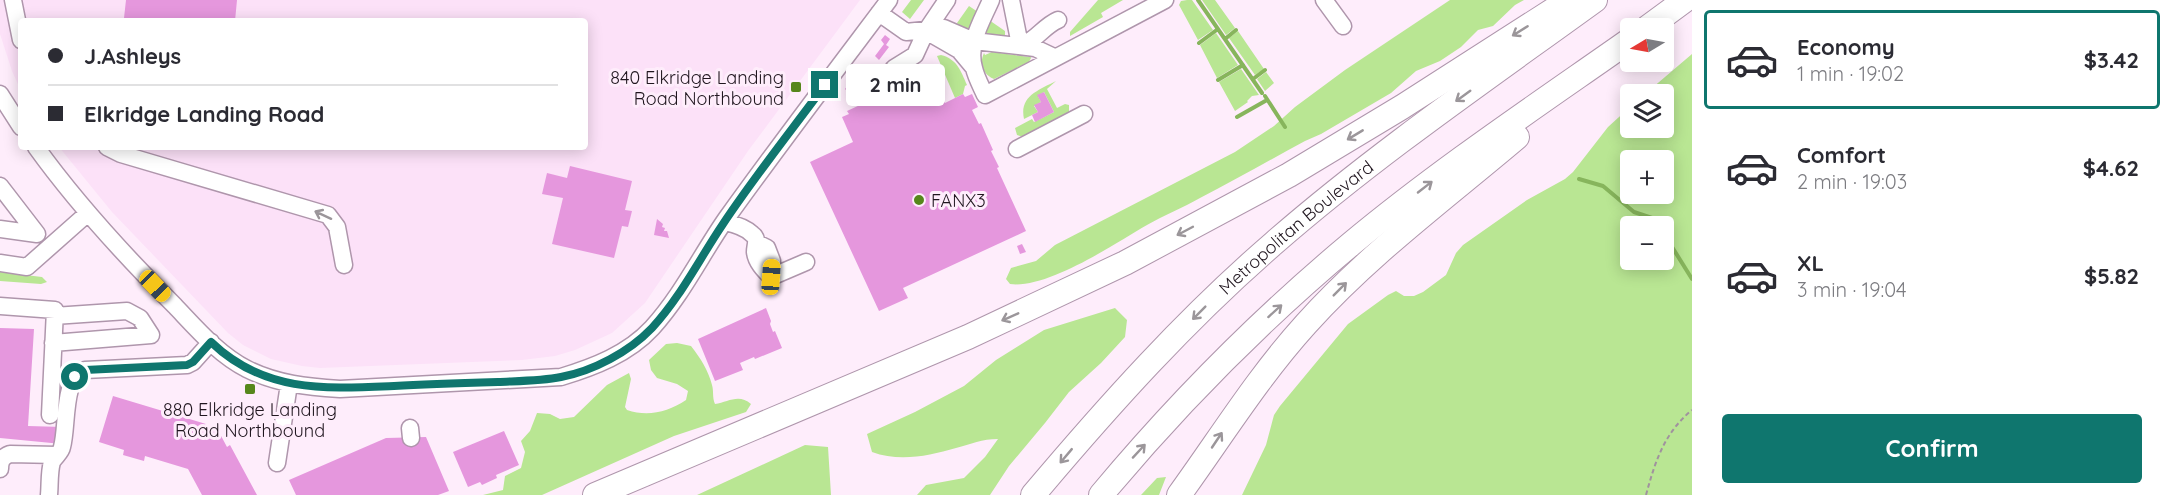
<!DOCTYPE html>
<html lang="en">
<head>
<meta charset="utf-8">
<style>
	body { margin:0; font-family:Quicksand,sans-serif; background:#f2f2f3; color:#2b2b33; height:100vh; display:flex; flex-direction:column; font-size:22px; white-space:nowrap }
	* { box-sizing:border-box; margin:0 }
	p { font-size:20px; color:#7c7c81 }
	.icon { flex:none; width:33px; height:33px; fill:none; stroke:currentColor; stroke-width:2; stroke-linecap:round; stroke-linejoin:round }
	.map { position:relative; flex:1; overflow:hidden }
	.side { display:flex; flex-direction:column; background:#fff; width:480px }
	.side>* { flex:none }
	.guide { position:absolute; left:18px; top:18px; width:570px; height:132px; border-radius:6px; box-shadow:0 3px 15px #0003; display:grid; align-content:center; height:132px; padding:0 30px; background:#fff }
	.needle { width:39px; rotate:260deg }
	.tools { position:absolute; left:1620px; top:18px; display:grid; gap:12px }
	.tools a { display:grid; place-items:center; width:54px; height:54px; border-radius:6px; background:#fff; box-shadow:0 3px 15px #0003; font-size:30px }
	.end { position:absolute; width:27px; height:27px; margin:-14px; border:8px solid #0f766e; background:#fff; box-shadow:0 0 0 3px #fff }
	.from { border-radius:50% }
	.bubble { position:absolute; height:42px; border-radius:6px; background:#fff; box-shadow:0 3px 15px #0003; font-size:20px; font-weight:700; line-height:42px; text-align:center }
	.car { position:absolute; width:18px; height:36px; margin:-18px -9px; border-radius:8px; box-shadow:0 0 4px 2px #0007; background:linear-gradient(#f5c518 24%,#345 0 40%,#f5c518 0 76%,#345 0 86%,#f5c518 0) }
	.guide b { display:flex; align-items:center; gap:21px; height:57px; font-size:22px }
	.guide b+b { border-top:2px solid #e1e1e2 }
	.guide i { width:15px; height:15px; background:#2b2b33 }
	ul { padding:10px 0 0; list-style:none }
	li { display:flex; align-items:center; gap:18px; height:99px; margin:0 12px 9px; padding:0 18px; border:3px solid transparent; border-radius:6px }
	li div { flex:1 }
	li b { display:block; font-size:22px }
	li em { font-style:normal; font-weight:700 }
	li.current { border-color:#0f766e }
	li>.icon { width:54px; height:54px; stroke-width:1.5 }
	.primary-button { display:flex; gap:12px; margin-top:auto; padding:12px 30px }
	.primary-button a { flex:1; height:69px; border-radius:6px; background:#0f766e; color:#fff; font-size:24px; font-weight:700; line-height:69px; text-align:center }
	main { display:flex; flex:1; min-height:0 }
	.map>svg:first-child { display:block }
	.built { fill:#fce1f8 }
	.green { fill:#b9e693; fill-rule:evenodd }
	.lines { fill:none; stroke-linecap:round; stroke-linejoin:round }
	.stream { stroke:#87b55c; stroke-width:4 }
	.building { fill:#e597dd }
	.minor-casing { stroke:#af96ac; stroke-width:19 }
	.highway-casing { stroke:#af96ac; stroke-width:26 }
	.path { stroke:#a0929e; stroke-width:2; stroke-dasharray:4.5 3; stroke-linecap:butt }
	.minor { stroke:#fff; stroke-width:16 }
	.highway { stroke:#fff; stroke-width:24 }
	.oneway { stroke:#9b969a }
	.route { stroke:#0f766e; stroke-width:8 }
	.poi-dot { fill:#56871b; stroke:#feedfb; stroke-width:2 }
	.labels { text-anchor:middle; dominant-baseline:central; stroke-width:6; stroke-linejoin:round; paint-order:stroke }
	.poi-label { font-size:18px; fill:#20161f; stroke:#feedfb; text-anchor:end }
	.street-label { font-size:18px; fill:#20161f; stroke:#feedfb }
</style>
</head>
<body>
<main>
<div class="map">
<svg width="1692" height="495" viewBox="0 0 1692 495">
	<rect width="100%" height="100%" fill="#feedfb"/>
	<path class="built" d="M0,0h860l-112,151 -103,152 -33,30 -37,17 -20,6 -33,4 -202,8 -18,-2 -31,-7 -28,-14 -15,-12 -116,-121 -53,-65h526v-126h-564v70l-9,-20 -12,-37z"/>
	<path class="green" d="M911,0h13l-14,19 -8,-7z
		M1098,0h25l-22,13 2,4 -33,19v-4z
		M1187,0h5l21,30 -15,10 -19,-35 2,-4z
		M1202,0h13l20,28 -9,7z
		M1450,0h74l-9,5 -22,21 -15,4 -17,17 -21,14 -24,10 -25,22 -70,41 -16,7c-35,19 -70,39 -105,57 -17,10 -36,17 -53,27 -33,19 -99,64 -137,59l-4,-5 5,-11 25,-7 19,-16 180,-93 39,-26 21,-19 50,-37z
		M969,6l9,6 -3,9 -6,9 -11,-4 -1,-3z
		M989,20l16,11v4l-2,1 -18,-3z
		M1238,31l26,38 -9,6 -26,-37z
		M1216,33l22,32 -21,13 -17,-33z
		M992,52l37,5 1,-2 1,3 -2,4 -35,17c-11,-4 -15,-16 -10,-26l1,2z
		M1692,54v441h-450l24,-50 8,-30 6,-9 68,-82 40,-29 8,-4 8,5h10l9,-4 23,-17 10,-22 7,-8 64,-45 38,-21 8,-7 35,-45 22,-20v21h34v-34h-19zM1630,160h34v34h-34zM1630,226h34v34h-34z
		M941,55c16,4 20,16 26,30l-2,1 -2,8 -8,4 -18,-42z
		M1241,69l18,26 -7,1 -5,5 1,1 -13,9 -16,-29z
		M1266,72l8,11 -9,8 -8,-12z
		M1056,81l-9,8 10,19 8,-4 4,1v7l-46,25 -6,-2 -2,-7 17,-9 2,3 20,-10 -10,-20 -6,4 3,6 -7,4 4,6 -14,7c-5,-23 15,-29 32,-38z
		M0,272l42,5 5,5 -6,2 -41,-3z
		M1115,308l12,12 -2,17 -24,26 -32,29 -24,31 -36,43 -19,29h-73l9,-10 38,-7 21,-21 13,-18c-16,0 -27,5 -42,9 -27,8 -57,14 -84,4l-5,-18 48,-22 49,-26 32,-26 48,-30z
		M677,343l14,3c10,13 17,24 21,39 2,7 0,12 3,19 13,-2 24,-11 36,0l-5,8 -72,24 -132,59h-59l20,-5 2,-14 16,-8 4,-16 -4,-11 9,-10 7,-18 13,1 10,5 14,-2 33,-32 22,-12 2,6 -6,28 2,3c21,7 41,2 59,-10l2,-9 -11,-7 -20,-6 -6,-8 -2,-10 17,-16z
		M805,445l23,2 3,48h-134z
		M1166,477l-7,18h-18l16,-17z"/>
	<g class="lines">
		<path class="stream" d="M1198,0l64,93
			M1225,39l11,-9
			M1199,43l19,-14
			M1253,79l12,-9
			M1218,80l25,-15
			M1265,96l20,31
			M1237,117l30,-17
			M1579,179l24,7 31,26 18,6 6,8
			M1664,234l28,45"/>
	</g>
	<path class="building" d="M126,0h111l-2,21h-96l-15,-3z
		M885,35l5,4 -4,6 3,2 -10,13 -4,-4 9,-12 -3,-4z
		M856,74l2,2 -11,15 -2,-2z
		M903,85l9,19 27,-13 6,12 18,-9 2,3 7,-3 6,13 -6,3 7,14 2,-1 12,27 -2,1 8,16 -2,1 29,63 -123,57 5,10 -29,13 -69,-149 43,-20 -11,-25 7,-3 -2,-3z
		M1044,92l10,20 -19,10 -3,-7 6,-3 -4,-7 7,-3 -4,-7z
		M570,166l62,15 -7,29 7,1 -4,16 -6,-1 -8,32 -62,-14 11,-46 -21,-4 5,-21 20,5z
		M657,219l6,5 -1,3 3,1 -1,3h3l2,7 -15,-3z
		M1022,244l4,8 -6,2 -3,-8z
		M766,308l5,13 -1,3 3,8 2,-1 7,17 -27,11 -1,-2 -14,6 3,7 -28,11 -17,-42z
		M0,328l34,1 -6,97 35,1 -1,17 -62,-6z
		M113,396l93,28 -1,3 14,5 8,15 3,-2 27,50h-55l-14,-26 -43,-13 -1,5 -21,-6 1,-5 -25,-8z
		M504,431l15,34 -23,10 1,3 -15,7 -2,-3 -12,5 -15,-35z
		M426,437l23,54 -11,4h-142l-7,-15 97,-42z"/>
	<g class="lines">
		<g class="minor-casing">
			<path id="minor" d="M13,0l8,40
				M991,0c-9,21 -24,44 -17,68 2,9 7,18 11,27l180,-95
				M1011,0l7,35 5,10c14,-6 21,-19 35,-25
				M1324,0l19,26
				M879,13l27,19 38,-4 30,13 61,7 19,9
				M926,31l33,19 15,18
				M894,68l21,-13 11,-24 21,-31
				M0,94l21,33
				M36,147c41,57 89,109 139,159 21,22 44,49 72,63 30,15 61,18 93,20l221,-12c33,-10 67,-23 91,-49 30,-33 49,-73 74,-109 53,-74 108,-146 163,-219
				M107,147l14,7 207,61 9,12 7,38
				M1017,149l67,-35
				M0,186l37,48 -37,-5
				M725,222c9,2 20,5 27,12 7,5 3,11 3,18 1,10 9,18 16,25
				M757,243l10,5 5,13 -1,16
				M0,263l27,4 61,-54
				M771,277l35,-15
				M0,306l55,4 -5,105
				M53,343l98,-8 -11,-17 -13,-7 -73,5
				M410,428l1,10
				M277,463l12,-79
				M0,469c0,-8 2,-12 10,-15l47,1
				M49,495c1,-10 0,-23 3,-33 3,-6 9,-9 10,-15 6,-21 0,-69 23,-77l102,-5 6,-3 18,-20"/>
		</g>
		<g class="highway-casing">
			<g id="highway">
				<path d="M1647,28l38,-28"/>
				<path d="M595,495l373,-158 157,-74 164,-88 113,-68 167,-107"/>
				<path id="s1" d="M1033,495c75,-89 153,-176 241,-252 101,-88 212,-164 321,-243"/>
				<path d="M1101,495c76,-91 159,-175 250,-251 89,-74 185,-138 279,-204"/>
				<path d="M1179,495c42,-58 79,-118 127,-171 63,-70 139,-126 211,-187"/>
			</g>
		</g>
		<path class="path" d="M1646,495c9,-33 18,-62 46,-85"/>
		<use href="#minor" class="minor"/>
		<use href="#highway" class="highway"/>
	</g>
	<defs><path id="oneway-shaft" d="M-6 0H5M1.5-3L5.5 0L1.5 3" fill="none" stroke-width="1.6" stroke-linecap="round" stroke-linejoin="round" transform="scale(1.5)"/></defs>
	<g class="oneway">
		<use href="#oneway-shaft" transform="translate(1520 31) rotate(148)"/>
		<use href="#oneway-shaft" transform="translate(1463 96) rotate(144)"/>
		<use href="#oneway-shaft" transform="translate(1355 135) rotate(149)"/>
		<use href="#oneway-shaft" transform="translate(1425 187) rotate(-38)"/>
		<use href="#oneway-shaft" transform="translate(323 215) rotate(-155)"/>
		<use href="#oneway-shaft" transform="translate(1185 231) rotate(152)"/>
		<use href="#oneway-shaft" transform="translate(1340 289) rotate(-45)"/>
		<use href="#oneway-shaft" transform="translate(1275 311) rotate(-42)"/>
		<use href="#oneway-shaft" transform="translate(1199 313) rotate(135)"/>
		<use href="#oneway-shaft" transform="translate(1010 317) rotate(156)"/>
		<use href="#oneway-shaft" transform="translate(1217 440) rotate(-56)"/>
		<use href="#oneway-shaft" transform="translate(1139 451) rotate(-47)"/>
		<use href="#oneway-shaft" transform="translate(1066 456) rotate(130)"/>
	</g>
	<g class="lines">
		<path class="route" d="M75,377l3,-4 7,-3 102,-5 6,-3 18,-20c53,51 114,47 183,44 34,-2 69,-3 104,-4 20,-1 43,-1 63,-5 32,-6 68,-25 91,-49 28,-30 48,-70 71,-104 32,-48 68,-93 102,-139"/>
	</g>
	<g class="poi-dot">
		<rect x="790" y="81" width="12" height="12" rx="3"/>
		<circle cx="919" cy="200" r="6"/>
		<rect x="244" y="383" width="12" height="12" rx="3"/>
	</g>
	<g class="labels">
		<g class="poi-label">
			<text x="784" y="77">840 Elkridge Landing<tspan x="784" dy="21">Road Northbound</tspan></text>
			<text x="931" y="200" text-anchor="start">FANX3</text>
			<text x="250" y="409" text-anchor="middle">880 Elkridge Landing<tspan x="250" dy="21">Road Northbound</tspan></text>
		</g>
		<g class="street-label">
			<text stroke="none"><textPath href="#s1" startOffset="376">Metropolitan Boulevard</textPath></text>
		</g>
	</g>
</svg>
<div class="tools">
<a><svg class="needle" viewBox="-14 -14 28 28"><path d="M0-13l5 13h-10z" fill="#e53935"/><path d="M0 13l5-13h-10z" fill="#7c7c81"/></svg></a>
<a><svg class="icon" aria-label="layers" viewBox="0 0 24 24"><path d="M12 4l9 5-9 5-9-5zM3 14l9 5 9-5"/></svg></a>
<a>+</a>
<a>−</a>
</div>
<i class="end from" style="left:75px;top:377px"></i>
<i class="end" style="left:825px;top:85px"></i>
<div class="bubble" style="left:846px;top:64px;width:99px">2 min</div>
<i class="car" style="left:771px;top:277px;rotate:4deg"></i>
<i class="car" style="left:155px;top:286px;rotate:136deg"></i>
<div class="guide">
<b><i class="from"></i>J.Ashleys</b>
<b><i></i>Elkridge Landing Road</b>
</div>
</div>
<section class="side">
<ul>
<li class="current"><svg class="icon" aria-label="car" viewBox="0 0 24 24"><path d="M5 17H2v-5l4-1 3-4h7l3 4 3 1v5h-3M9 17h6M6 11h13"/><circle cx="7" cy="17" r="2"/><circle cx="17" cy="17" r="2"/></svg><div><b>Economy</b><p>1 min · 19:02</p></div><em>$3.42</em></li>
<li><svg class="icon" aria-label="car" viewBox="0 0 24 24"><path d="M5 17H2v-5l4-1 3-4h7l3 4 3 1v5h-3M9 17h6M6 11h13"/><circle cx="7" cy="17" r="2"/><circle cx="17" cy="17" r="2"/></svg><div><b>Comfort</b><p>2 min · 19:03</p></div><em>$4.62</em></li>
<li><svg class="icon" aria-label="car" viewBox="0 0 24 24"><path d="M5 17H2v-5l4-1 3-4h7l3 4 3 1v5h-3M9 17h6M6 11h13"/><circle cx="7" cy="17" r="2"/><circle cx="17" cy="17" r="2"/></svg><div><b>XL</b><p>3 min · 19:04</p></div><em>$5.82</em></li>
</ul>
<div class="primary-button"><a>Confirm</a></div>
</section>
</main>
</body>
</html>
